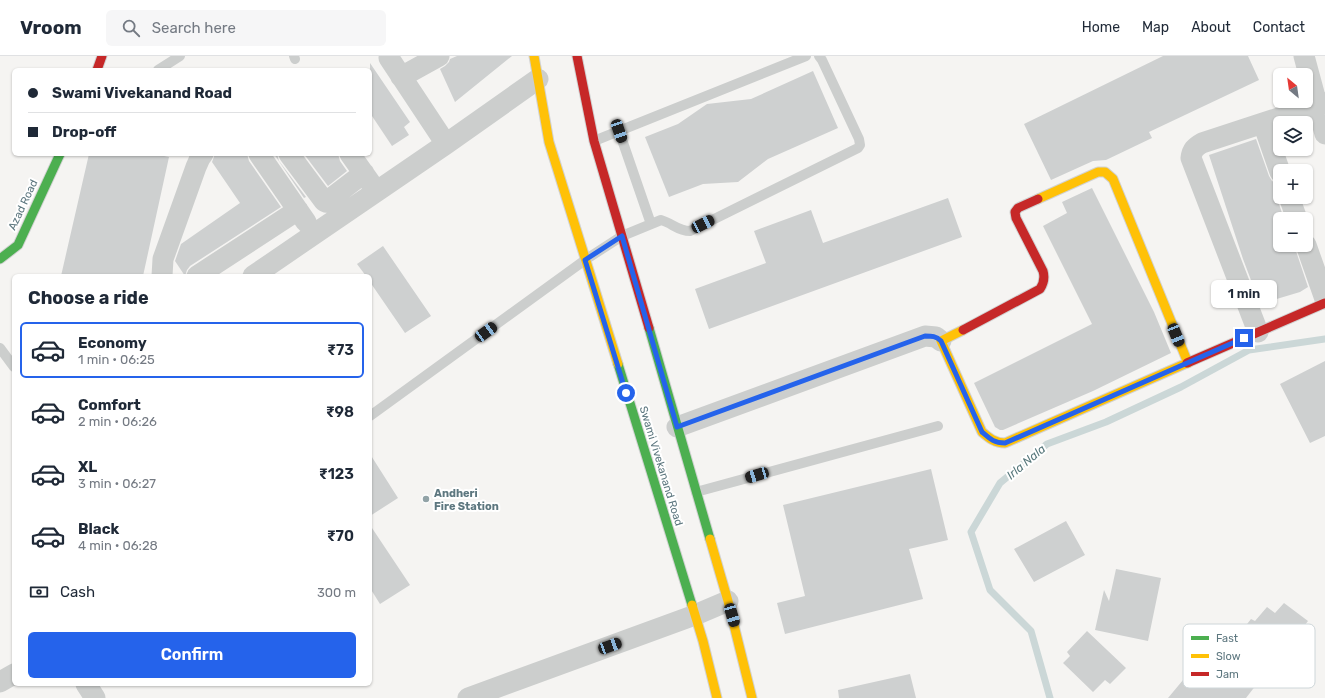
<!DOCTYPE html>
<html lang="en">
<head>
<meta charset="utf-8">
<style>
	body { margin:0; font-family:Rubik,sans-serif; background:#f6f6f7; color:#1f2937; height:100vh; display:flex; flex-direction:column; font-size:15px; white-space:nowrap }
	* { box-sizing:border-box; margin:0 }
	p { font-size:13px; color:#747a83 }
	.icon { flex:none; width:22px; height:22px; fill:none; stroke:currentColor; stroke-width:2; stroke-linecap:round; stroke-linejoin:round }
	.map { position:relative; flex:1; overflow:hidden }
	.side { position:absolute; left:12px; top:218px; width:360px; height:412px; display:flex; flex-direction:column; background:#fff; border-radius:6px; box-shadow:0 1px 3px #0004 }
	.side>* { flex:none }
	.banner { position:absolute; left:12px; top:12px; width:360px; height:88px; border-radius:6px; box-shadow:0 1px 3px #0004; display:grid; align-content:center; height:88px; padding:0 16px; background:#fff }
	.needle { width:26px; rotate:331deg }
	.tools { position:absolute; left:1273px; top:12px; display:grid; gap:8px }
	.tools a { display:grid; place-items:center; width:40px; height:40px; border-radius:6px; background:#fff; box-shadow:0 1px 3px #0004; font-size:20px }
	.end { position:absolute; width:18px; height:18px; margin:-9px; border:5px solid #2563eb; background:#fff; box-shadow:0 0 0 2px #fff }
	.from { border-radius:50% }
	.bubble { position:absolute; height:28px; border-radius:6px; background:#fff; box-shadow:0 1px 3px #0004; font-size:13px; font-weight:600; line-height:28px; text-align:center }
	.car { position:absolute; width:12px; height:24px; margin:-12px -6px; border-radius:5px; box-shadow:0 0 3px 1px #0007; background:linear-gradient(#222 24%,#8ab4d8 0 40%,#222 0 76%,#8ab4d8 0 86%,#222 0) }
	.banner b { display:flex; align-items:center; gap:14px; height:38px; font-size:15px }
	.banner b+b { border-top:1px solid #e0e1e3 }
	.banner i { width:10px; height:10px; background:#1f2937 }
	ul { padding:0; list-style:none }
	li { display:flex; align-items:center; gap:12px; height:56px; margin:0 8px 6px; padding:0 8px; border:2px solid transparent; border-radius:6px }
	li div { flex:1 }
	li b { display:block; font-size:15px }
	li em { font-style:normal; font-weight:600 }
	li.active { border-color:#2563eb }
	li>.icon { width:36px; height:36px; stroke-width:1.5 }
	h2 { padding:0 16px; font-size:18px; line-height:48px }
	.pay { display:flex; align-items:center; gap:10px; height:44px; padding:0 16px; font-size:15px }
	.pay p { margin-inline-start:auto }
	.primary-button { display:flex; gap:8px; margin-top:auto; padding:8px 16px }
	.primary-button a { flex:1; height:46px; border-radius:6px; background:#2563eb; color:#fff; font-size:16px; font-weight:600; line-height:46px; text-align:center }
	header { display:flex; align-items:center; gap:24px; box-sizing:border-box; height:56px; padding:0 20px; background:#fff; border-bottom:1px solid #e0e1e3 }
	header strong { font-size:19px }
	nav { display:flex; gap:22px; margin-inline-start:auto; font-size:14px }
	.search { width:280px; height:36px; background:#f6f6f7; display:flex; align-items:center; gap:10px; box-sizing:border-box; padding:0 14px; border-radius:6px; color:#747a83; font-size:15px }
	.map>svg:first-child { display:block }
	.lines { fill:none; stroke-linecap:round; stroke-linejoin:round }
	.stream { stroke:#cbd7d7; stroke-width:7 }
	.building { fill:#ced0d0 }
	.fast-casing { stroke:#d1d2d2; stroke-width:11 }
	.slow-casing { stroke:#d1d2d2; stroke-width:11 }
	.jam-casing { stroke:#d1d2d2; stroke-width:11 }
	.lane { stroke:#cccecd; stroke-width:10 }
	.street { stroke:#cccecd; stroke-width:21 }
	.fast { stroke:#4caf50; stroke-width:9 }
	.slow { stroke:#ffc107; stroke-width:9 }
	.jam { stroke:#c62828; stroke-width:9 }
	.route { stroke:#2563eb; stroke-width:5 }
	.poi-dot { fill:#92a3a7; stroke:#fff; stroke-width:1.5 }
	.labels { text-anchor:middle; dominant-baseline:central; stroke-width:4; stroke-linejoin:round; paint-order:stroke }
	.street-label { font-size:11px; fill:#5d777f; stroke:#fff }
	.poi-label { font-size:11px; font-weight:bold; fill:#5d777f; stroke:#fff; text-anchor:start }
	.water-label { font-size:12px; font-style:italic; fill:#58787c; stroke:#fff }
	.key { fill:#fff; stroke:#ced6d9; stroke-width:1 }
	.key-label { font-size:11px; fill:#5d777f }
</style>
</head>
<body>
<header>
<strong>Vroom</strong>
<div class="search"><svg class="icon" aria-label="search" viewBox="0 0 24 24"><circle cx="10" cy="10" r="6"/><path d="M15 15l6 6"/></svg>Search here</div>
<nav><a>Home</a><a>Map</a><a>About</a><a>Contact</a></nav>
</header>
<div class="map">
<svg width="1325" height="642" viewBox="0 0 1325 642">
	<rect width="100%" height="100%" fill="#f5f4f2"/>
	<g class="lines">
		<path class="stream" d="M1050,642l-19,-67 -41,-41 -19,-58 29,-49 47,-39 59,-22 75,-35 68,-37 76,-11"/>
	</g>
	<path class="building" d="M457,0h55l-57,46 -15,-33 5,-3 4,-4 1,-3z
		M1163,0h85l11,24 -110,52 3,6 -46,22 -13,1 -42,19 -27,-56z
		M370,7l40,59 -6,5 5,8 -17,11 -22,-33z
		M813,15l25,57 -70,31 -30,23 -35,2 -34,13 -24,-60 33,-13 29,-20 44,-5z
		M1256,83l13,37 3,5 6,3 2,6 -3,5 1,6 6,18h-4v26h14l14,42 -8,5 -40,12 -17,-45 -34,-104z
		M89,98h65l15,3 -26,119h-82z
		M215,98h32l2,7 32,46 -91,59 -3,4 -2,6 -10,-15 6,-17 59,-41 -28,-41z
		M274,98h3l2,7 27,36 -2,1z
		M304,98h34l2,7 7,10 -19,15z
		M1092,132l62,124 17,41 -78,38 -90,39h-3l-5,-3 -21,-44 118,-59 -49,-98 24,-13 -5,-11z
		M948,142l14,39 -253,92 -14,-40 71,-26 -12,-32 57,-21 12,33z
		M383,190l48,70 -26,17 -35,-51v-6h-4l-9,-12z
		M1325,305v75l-15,7 -30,-59z
		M370,398l28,44 -28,18z
		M931,413l17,71 -39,9 14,50 -138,35 -8,-31 28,-7 -22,-91z
		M1066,465l19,34 -51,27 -20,-33z
		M370,469l40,60 -30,19 -10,-16z
		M1116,513l45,9 -13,63 -53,-11 9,-40 5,11z
		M1284,547l24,18 -22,29 -2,-1 -38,49h-78l40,-48 6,4 10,-14 4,2 5,-6 3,2 15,-19 4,2 12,-14 8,6z
		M1087,575l39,37 -16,16 -5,-4 -12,12 -30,-29 7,-7 -3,-4z
		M910,618l6,24h-77l-1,-8z"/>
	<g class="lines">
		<g class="fast-casing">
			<path id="fast" d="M0,203l18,-14 42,-91
				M649,272l61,211
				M618,308l74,241"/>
		</g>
		<g class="slow-casing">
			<path id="slow" d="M534,0l15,86 69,222
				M1038,143l60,-27h7l8,7 75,184
				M963,274l-22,11 41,91c7,6 13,11 23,11l182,-80
				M710,483l18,62 24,97
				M692,549l11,36 14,57"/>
		</g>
		<g class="jam-casing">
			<path id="jam" d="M577,0l17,85 55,187
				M97,14l5,-14
				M963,274l77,-41c4,-6 5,-11 3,-18l-27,-53 -1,-6 3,-4 20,-9
				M1187,307l138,-60"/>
		</g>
		<path class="lane" d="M294,0l1,3
			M158,14l22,-14
			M619,75l32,93
			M594,85l212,-85
			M0,292l14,19
			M370,360l215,-156 37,-24 39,-16c11,3 17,11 29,11l168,-83 2,-3 -1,-6 -37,-79 -3,-4
			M696,436l242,-66"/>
		<path class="street" d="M1304,0l21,78
			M389,2l57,86
			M401,21l38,-21
			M1263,67l62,-20
			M259,98l47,68
			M289,98l35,47 2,1 38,-29
			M350,98l22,31
			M1289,141l8,22
			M1306,189l19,54
			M162,220l1,-17 33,-92 4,-9 3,-4
			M197,220l101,-66
			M253,220l193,-132 92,-65
			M1258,276l-67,-174c1,-8 4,-11 11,-15l61,-20 17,49
			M677,371l248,-91 11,1 5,4
			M0,626l14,-8
			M86,628l9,14
			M468,642l227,-83 33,-14"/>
		<use href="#fast" class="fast"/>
		<use href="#slow" class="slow"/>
		<use href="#jam" class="jam"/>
	</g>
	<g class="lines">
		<path class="route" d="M626,337l-41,-133 37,-24 55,191 248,-91c7,0 11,0 16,5l41,91c8,7 12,11 23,11l239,-105"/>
	</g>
	<circle class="poi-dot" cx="426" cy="443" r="4"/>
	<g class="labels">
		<g class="street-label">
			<text transform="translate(23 149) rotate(-65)">Azad Road</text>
			<text transform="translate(661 410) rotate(73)">Swami Vivekanand Road</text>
		</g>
		<g class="poi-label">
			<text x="434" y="437">Andheri<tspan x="434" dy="13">Fire Station</tspan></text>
		</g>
		<g class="water-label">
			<text transform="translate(1026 406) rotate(-40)">Irla Nala</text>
		</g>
	</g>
	<rect x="1183" y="568" width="132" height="64" rx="6" class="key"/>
	<rect x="1191" y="580" width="18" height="4" fill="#4caf50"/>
	<rect x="1191" y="598" width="18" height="4" fill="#ffc107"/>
	<rect x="1191" y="616" width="18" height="4" fill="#c62828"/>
	<g class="key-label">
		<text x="1216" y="586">Fast</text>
		<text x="1216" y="604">Slow</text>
		<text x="1216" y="622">Jam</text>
	</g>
</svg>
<div class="tools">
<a><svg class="needle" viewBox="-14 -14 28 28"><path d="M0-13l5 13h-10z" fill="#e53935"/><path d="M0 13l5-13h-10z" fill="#747a83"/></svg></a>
<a><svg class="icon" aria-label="layers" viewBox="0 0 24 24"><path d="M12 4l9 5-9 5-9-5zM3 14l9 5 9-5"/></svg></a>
<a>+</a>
<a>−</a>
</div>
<i class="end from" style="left:626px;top:337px"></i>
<i class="end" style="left:1244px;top:282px"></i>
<div class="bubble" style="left:1211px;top:224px;width:66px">1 min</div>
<i class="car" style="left:619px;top:75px;rotate:161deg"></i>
<i class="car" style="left:703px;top:168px;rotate:64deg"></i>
<i class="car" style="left:486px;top:276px;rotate:54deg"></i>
<i class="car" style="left:1176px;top:279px;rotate:158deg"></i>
<i class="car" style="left:757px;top:419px;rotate:254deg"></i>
<i class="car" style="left:732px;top:559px;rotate:164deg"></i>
<i class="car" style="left:610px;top:590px;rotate:70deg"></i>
<div class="banner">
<b><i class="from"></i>Swami Vivekanand Road</b>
<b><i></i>Drop-off</b>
</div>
<section class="side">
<h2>Choose a ride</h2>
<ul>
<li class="active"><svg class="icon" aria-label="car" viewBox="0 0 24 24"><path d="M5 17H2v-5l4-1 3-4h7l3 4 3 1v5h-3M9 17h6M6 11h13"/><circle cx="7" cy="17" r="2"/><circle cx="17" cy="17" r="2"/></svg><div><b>Economy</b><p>1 min · 06:25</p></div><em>₹73</em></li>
<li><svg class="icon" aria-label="car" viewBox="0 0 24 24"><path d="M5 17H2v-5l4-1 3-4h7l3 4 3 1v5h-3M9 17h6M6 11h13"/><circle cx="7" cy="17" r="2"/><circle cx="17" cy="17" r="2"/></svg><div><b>Comfort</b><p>2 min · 06:26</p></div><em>₹98</em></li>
<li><svg class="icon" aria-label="car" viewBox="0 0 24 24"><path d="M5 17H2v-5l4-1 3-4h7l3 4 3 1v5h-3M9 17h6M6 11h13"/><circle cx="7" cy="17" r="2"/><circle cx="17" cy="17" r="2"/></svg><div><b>XL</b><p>3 min · 06:27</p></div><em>₹123</em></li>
<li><svg class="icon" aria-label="car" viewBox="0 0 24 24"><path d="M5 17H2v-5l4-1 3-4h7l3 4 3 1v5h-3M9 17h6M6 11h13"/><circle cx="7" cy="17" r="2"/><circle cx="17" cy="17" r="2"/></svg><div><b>Black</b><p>4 min · 06:28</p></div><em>₹70</em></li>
</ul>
<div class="pay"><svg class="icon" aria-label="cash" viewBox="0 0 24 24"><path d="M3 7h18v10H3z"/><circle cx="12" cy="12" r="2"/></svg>Cash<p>300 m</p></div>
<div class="primary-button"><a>Confirm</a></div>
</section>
</div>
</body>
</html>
